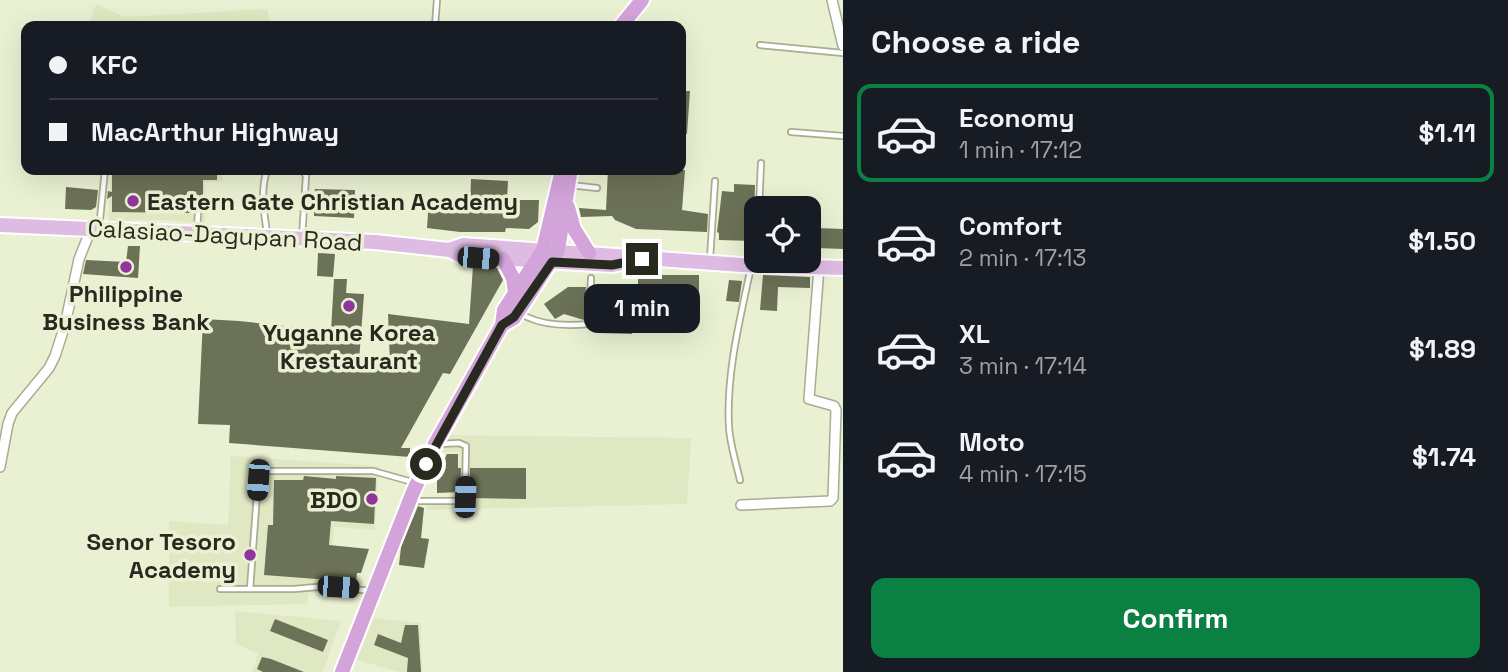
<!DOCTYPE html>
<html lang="en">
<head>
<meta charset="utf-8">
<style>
	body { margin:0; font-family:"Space Grotesk",sans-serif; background:#20242c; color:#f1f3f6; height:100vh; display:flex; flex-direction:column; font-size:26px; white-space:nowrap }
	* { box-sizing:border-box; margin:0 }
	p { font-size:23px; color:#9ea1a6 }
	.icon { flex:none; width:38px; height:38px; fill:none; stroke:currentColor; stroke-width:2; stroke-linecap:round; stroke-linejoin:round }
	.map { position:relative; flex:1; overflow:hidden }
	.drawer { display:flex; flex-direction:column; background:#171b24; width:665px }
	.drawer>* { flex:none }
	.hud { position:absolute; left:21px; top:21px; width:665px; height:154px; border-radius:14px; box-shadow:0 7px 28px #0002; display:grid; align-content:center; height:154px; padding:0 28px; background:#171b24 }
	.tools { position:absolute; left:744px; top:196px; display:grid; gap:14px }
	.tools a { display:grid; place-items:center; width:77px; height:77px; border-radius:14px; background:#171b24; box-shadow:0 7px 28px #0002; font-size:35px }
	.end { position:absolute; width:32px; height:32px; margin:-16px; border:9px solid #282a1f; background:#fff; box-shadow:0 0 0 4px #fff }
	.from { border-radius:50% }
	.bubble { position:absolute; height:49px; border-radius:14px; background:#171b24; box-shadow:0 7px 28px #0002; font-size:23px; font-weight:800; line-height:49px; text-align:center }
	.car { position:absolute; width:21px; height:42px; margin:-21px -10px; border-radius:9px; box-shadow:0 0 5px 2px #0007; background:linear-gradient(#222 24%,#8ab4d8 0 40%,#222 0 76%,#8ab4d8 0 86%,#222 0) }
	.hud b { display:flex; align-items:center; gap:24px; height:66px; font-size:26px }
	.hud b+b { border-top:2px solid #363941 }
	.hud i { width:18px; height:18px; background:#f1f3f6 }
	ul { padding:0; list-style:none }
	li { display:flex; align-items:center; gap:21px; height:98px; margin:0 14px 10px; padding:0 14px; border:4px solid transparent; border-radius:14px }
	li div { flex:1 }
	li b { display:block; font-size:26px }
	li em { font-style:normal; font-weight:800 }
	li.on { border-color:#0b8043 }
	li>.icon { width:63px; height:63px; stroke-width:1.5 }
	h2 { padding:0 28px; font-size:32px; line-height:84px }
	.primary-button { display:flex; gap:14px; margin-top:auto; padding:14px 28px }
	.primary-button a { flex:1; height:80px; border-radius:14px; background:#0b8043; color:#fff; font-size:28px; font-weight:800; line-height:80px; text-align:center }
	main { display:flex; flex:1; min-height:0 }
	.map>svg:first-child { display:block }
	.built { fill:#e0e8c3 }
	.building { fill:#6c7257 }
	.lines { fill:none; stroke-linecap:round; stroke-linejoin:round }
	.service-casing { stroke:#a7ad91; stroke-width:8 }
	.minor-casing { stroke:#a7ad91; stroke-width:12 }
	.primary-casing { stroke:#fff; stroke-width:18 }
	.trunk-casing { stroke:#fff; stroke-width:18 }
	.service { stroke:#fff; stroke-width:4.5 }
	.minor { stroke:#fff; stroke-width:9 }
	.primary { stroke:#debbe3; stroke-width:14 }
	.trunk { stroke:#d3a4da; stroke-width:14 }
	.route { stroke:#282a1f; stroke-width:9 }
	.poi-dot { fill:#90349e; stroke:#eaf1d3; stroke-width:2.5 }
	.labels { text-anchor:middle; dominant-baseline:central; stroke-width:7; stroke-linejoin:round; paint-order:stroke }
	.poi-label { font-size:24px; font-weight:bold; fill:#282a1f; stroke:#eaf1d3 }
	.street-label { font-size:24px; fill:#282a1f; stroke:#eaf1d3 }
</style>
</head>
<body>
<main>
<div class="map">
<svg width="843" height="672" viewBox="0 0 843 672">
	<rect width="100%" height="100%" fill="#eaf1d3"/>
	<path class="built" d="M96,4l29,13 142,-8 4,17h-182z
		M126,170h96l1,12h-18v41l-48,-3 -49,1 3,-50z
		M450,435l241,3 -4,66 -260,6v-12l31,-2 2,-45 -17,1z
		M231,456l148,10 -4,64 -41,-3 -4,53 23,3 -2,8 -42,2 -2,11 -138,3v-86l59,4z
		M235,611l106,10 -18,51h-71l6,-18 -22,-10z
		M374,618l47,5 1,49h-22l-43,-12z"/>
	<path class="building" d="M681,91h9l-3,43h-6z
		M128,170h89v10h-14v34l-5,-6 -5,5 -81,-1v-16l-5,3 1,-8 4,1v-18h16z
		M608,170h77l-3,40 26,4 -1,18 -71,-3 -21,-9 -3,-4 -31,1 -2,-9 27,2z
		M471,179l37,2 -1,19h32l-1,22 -9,7 -23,-1 -1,4h-45l-33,-4 2,-29 19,1v5l22,2z
		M734,184l21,1 -2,56 -34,-1v-7l-2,-1 5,-41 12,1z
		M66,187l32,3 -2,17 -5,3 -26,-1z
		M315,189l40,1 -1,28 -40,-2z
		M817,228l26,1v20l-27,-1z
		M128,246h12l-2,32 -55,-4 3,-14 40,2z
		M318,253l17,1 -2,23 -16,-1z
		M473,266l24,2 6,12 -53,94 -7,-1 -42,75h9v9l-181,-14 1,-18 -32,-1 5,-105 36,2 92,10 3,-52h13l-1,14 18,1 -5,67 31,2 -2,-49 81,10z
		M638,275h61v20h-61z
		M763,275l47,2v11l-32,-1 -1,24 -17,-1z
		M729,280l13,1 -3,21 -13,-1z
		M568,287h18l-2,33 -20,-6 -9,5 -11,-15z
		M595,303l38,1 -1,30 -32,-1 1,-7 -7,-3z
		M447,454h11v14h3l-1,24 -23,1v-18z
		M470,468h56v31l-56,-1z
		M304,476l32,3v-3l40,2 -2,46 -43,-3 -2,24 40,4 -8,24h-4l-1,9 -92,-7 4,-50h5l1,-45h29z
		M418,506l6,2 -3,30 8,1 -5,29 -25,-3 2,-18z
		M275,619l53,21 -5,12 -53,-21z
		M405,625h13l3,47h-14l1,-14 -34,-13 4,-11 23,9z
		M262,657l9,2 33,13h-41l-6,-3z"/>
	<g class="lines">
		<g class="service-casing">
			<path id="service" d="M435,26l2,-26
				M760,45l83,8
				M791,132l52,4
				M267,170c-7,21 -3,42 0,63
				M570,185l27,3
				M759,208l2,-45
				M99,229l6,-59
				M197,230l1,-17
				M302,238l4,-62 -4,-6
				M710,259l5,-78
				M811,266l2,-53
				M527,317c19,9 41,9 62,7l2,-46
				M740,480c-4,-17 -10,-36 -11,-53 -3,-53 11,-108 22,-160
				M414,501h46l5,-4 1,-51 -7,-3 -19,1
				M220,589h74l34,-3 42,5
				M250,589l8,-109 8,-9h107l43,12"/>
		</g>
		<g class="minor-casing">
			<path id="minor" d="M832,0l11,46
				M0,467l8,-43 4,-11 37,-45 6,-12 10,-31 14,-66 12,-30
				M741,505l89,-4 3,-3 3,-88 -2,-4 -25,-7 10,-132"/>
		</g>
		<g class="primary-casing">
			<path id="primary" d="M0,225l375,17 74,8 13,6 150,9 30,-6
				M449,250l14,-5 279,20 101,3"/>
		</g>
		<g class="trunk-casing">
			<path id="trunk" d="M621,26l21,-26
				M568,207l6,22 15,24
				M503,259l10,19 2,14
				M502,325l12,-7 44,-68 12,-76 -2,-4
				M342,672l71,-180 22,-48 67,-119 2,-15 39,-60 19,-80"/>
		</g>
		<use href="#service" class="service"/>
		<use href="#minor" class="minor"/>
		<use href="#primary" class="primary"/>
		<use href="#trunk" class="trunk"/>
	</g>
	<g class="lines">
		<path class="route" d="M426,464l76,-139 12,-8 38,-55 60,3 30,-6"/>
	</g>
	<g class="poi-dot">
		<circle cx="133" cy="201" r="7"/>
		<circle cx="126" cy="267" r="7"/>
		<circle cx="349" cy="306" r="7"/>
		<circle cx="372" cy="499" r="7"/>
		<circle cx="250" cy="555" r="7"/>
	</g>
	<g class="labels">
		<g class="poi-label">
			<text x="147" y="201" text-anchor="start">Eastern Gate Christian Academy</text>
			<text x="126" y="293">Philippine<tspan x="126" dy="28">Business Bank</tspan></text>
			<text x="349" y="332">Yuganne Korea<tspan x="349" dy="28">Krestaurant</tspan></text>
			<text x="358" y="499" text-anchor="end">BDO</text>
			<text x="236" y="541" text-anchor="end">Senor Tesoro<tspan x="236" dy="28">Academy</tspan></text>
		</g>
		<g class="street-label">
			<text transform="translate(225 235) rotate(3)">Calasiao-Dagupan Road</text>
		</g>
	</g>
</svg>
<div class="tools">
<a><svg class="icon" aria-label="locate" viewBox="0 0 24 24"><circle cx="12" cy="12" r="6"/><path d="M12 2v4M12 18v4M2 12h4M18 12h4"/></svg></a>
</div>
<i class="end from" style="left:426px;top:464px"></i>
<i class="end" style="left:642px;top:259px"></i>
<div class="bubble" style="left:584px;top:284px;width:116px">1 min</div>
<i class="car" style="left:478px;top:258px;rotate:95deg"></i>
<i class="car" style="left:258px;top:480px;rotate:184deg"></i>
<i class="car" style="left:465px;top:497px;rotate:2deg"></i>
<i class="car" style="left:338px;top:587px;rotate:94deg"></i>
<div class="hud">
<b><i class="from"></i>KFC</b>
<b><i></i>MacArthur Highway</b>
</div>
</div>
<section class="drawer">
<h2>Choose a ride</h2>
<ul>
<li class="on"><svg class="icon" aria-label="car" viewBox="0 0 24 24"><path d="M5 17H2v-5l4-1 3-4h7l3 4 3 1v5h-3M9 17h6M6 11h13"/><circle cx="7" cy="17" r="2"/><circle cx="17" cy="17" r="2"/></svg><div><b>Economy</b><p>1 min · 17:12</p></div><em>$1.11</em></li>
<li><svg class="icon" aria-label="car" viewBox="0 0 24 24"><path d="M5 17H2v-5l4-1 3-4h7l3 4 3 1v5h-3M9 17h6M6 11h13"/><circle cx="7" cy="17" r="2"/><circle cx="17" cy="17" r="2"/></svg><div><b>Comfort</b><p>2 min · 17:13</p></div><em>$1.50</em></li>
<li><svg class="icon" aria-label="car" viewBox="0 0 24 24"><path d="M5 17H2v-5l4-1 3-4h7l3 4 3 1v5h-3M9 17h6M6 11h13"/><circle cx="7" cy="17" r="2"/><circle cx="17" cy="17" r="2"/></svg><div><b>XL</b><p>3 min · 17:14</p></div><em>$1.89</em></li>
<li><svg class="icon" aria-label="car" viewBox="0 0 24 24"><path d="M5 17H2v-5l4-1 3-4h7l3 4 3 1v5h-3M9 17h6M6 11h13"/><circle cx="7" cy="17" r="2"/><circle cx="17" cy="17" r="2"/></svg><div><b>Moto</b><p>4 min · 17:15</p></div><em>$1.74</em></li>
</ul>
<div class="primary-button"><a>Confirm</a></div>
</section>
</main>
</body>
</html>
